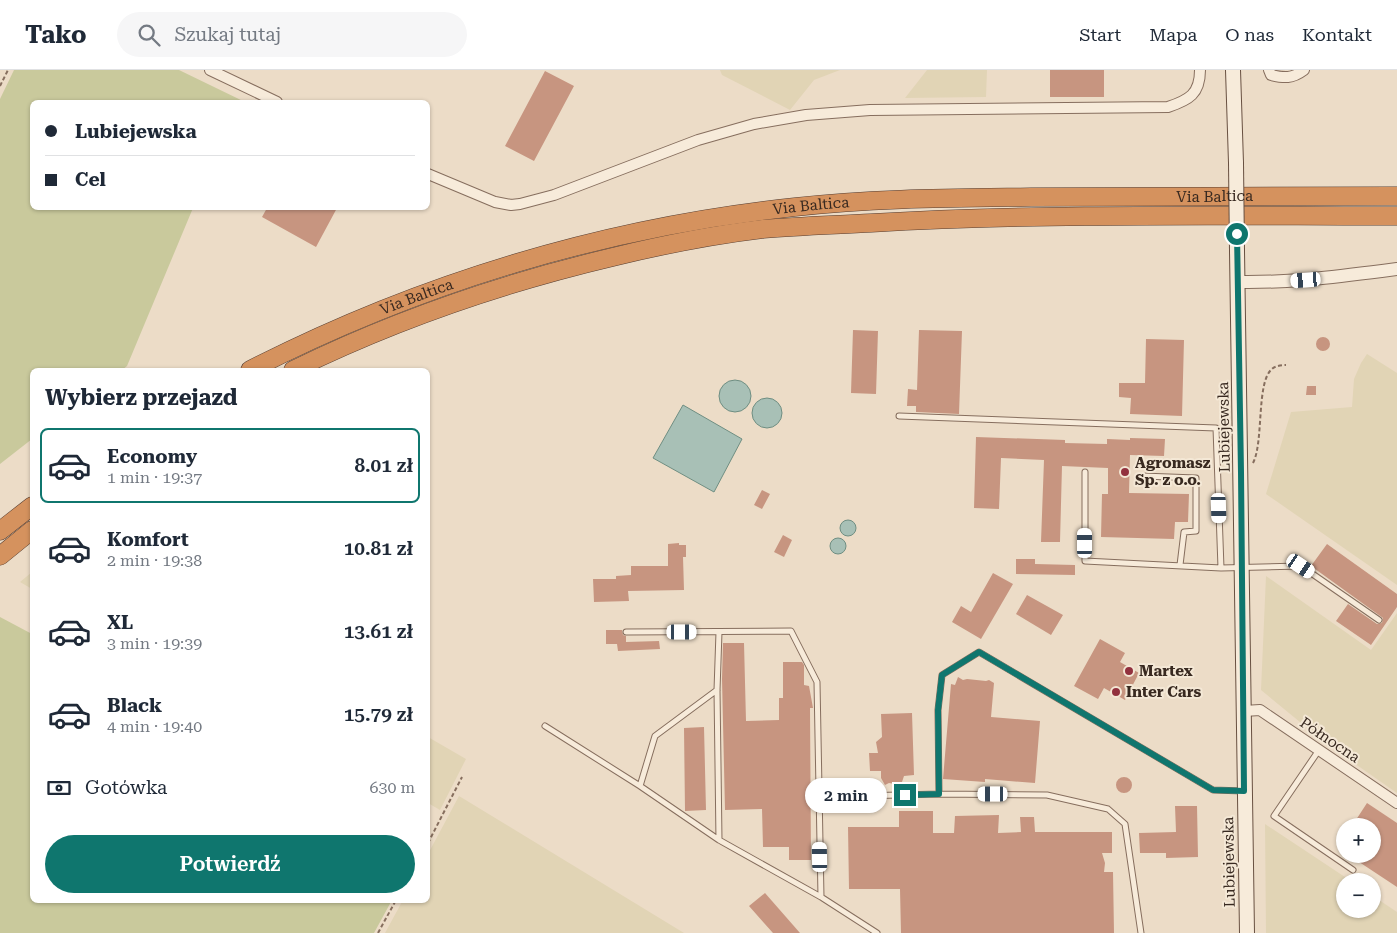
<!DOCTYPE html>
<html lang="pl">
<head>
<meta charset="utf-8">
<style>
	body { margin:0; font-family:"Roboto Serif",serif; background:#f6f6f7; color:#1f2937; height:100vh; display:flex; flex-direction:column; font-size:19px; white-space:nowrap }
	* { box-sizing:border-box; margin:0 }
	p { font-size:16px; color:#747a83 }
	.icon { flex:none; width:28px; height:28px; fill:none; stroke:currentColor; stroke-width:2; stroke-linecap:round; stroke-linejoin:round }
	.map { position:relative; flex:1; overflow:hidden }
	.details { position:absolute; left:30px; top:298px; width:400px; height:535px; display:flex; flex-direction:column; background:#fff; border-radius:8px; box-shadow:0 1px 4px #0004 }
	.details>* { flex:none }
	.top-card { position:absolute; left:30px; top:30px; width:400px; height:110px; border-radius:8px; box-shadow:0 1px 4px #0004; display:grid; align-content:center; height:110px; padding:0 15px; background:#fff }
	.buttons { position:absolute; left:1336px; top:748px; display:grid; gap:10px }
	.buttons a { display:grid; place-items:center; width:45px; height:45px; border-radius:50%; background:#fff; box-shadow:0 1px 4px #0004; font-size:25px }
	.end { position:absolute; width:22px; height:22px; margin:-11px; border:6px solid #0f766e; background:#fff; box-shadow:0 0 0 2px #fff }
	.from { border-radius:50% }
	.bubble { position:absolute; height:35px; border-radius:18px; background:#fff; box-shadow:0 1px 4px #0004; font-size:16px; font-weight:600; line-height:35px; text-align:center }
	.car { position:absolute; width:15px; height:30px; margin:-15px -8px; border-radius:6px; box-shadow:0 0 4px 1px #0007; background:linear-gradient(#fff 24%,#345 0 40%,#fff 0 76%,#345 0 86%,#fff 0) }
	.top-card b { display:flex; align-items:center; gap:18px; height:48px; font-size:19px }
	.top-card b+b { border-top:1px solid #e0e1e3 }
	.top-card i { width:12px; height:12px; background:#1f2937 }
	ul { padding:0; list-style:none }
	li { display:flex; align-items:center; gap:15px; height:75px; margin:0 10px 8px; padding:0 5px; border:2px solid transparent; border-radius:8px }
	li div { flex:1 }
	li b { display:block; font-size:19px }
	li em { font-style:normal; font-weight:600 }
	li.current { border-color:#0f766e }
	li>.icon { width:45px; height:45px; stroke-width:1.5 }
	h2 { padding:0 15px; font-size:22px; line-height:60px }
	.pay { display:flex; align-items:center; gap:12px; height:55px; padding:0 15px; font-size:19px }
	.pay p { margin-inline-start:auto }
	.cta { display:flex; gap:10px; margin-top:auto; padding:10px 15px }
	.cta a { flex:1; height:58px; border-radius:30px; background:#0f766e; color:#fff; font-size:20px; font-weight:600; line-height:58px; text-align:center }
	header { display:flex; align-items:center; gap:30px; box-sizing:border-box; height:70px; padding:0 25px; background:#fff; border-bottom:1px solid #e0e1e3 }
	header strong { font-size:24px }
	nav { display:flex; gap:28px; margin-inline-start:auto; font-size:18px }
	.search { width:350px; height:45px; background:#f6f6f7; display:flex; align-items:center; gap:12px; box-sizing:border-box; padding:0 18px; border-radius:28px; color:#747a83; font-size:19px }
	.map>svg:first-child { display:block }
	.farmland { fill:#e1d4b5 }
	.green { fill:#c9c99c }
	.water { fill:#a8c0b6; stroke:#6f8e82 }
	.building { fill:#c79580 }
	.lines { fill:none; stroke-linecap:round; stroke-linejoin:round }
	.service-casing { stroke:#866e5e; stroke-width:7 }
	.minor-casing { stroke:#866e5e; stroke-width:12 }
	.tertiary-casing { stroke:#866e5e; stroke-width:14 }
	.secondary-casing { stroke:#685041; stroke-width:16 }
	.motorway-casing { stroke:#553d31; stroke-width:19 }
	.path { stroke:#866e5e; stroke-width:2; stroke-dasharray:4 2.5; stroke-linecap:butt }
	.service { stroke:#f7ebda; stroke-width:5 }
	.minor { stroke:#f7ebda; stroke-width:10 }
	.tertiary { stroke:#f7ebda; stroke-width:12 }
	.secondary { stroke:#f7ebda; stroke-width:14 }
	.motorway { stroke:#d5925e; stroke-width:18 }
	.secondary-bridge-casing { stroke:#685041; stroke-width:16; stroke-linecap:butt }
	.secondary-bridge { stroke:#f7ebda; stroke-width:14 }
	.route { stroke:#0f766e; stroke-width:6 }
	.poi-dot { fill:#92313e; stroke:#f4e8d6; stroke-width:2 }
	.labels { text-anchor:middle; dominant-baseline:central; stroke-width:4; stroke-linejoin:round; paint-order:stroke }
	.street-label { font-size:15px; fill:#382920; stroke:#f4e8d6 }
	.poi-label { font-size:15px; font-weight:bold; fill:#382920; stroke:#f4e8d6; text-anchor:start }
</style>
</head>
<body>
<header>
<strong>Tako</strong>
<div class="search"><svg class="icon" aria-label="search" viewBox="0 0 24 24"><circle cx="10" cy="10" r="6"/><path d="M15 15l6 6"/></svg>Szukaj tutaj</div>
<nav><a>Start</a><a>Mapa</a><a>O nas</a><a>Kontakt</a></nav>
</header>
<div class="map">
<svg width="1397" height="863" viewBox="0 0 1397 863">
	<rect width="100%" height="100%" fill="#ecdcc7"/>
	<path class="farmland" d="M720,0h120l-26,10 -24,30 -68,-35z
		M927,0h60l-1,27 -81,1z
		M1367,284l30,19v212l-131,-91 25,-82 61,-5 2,-28 7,-16z
		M32,502v17l-12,-7z
		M1266,506l105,74 26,-37v180l-69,-48 -67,-55z
		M428,667l38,22 -26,51 -12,-7z
		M459,726l225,137h-299l18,-33h25v-46z
		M1265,754l86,57h-6v28h27l1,-13 24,16v21h-131z"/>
	<path class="green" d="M14,0h165l66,32h-213v106h161l-66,158 -5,4h-90v69l-32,25v-365z
		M0,547l32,17v266h360l-18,33h-374z"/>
	<path class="water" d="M719 326a16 16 0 1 1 32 0a16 16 0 1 1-32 0Z
		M752 343a15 15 0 1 1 30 0a15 15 0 1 1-30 0Z
		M683,335l59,34 -28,53 -61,-34z
		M840 458a8 8 0 1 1 16 0a8 8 0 1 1-16 0Z
		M830 476a8 8 0 1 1 16 0a8 8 0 1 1-16 0Z"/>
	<path class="building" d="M1050,0h54v27h-54z
		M545,1l29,15 -40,75 -29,-15z
		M267,138h70l-21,39 -54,-30z
		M853,260l25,1 -2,63 -25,-1z
		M919,260l43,1 -3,83 -43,-2v-6h-9l1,-17 9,1z
		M1316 274a7 7 0 1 1 14 0a7 7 0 1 1-14 0Z
		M1146,269l38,1 -2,76 -52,-2 1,-16 -12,-1v-14h26z
		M1307,316h9v9h-10z
		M976,367l89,3v3l42,1v-5l23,1v-2l35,1 -1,17 -34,-1 -1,38 60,1 -1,28h-13l-1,17 -73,-2 1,-43h6v-26l-46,-2 -2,76h-19l3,-82 -43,-2 -2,51 -25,-1z
		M762,420l8,4 -8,15 -8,-4z
		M783,465l9,5 -8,17 -10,-5z
		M679,473v2h7v12h-3l1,33 -56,1 1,10 -35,1 -1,-23h23v-3l15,-1v-9h37v-22z
		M1327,474l70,50v13l-26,38 -35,-24 12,-17 29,20 5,-1 1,-5 -72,-52z
		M1016,489h19v5l40,1v10l-59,-1z
		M993,503l20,11 -32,55 -29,-17 9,-16 10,6z
		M1027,525l36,20 -12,20 -35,-21z
		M606,560h16l1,5 3,1v6l33,-1 1,8 -42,2 -1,-7h-11z
		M1100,569l25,14 -5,9 19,11 -14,27 -21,-12 -6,11 -24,-13z
		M723,573h21l2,78 33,-1v-22h4v-36h19l2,3v20l5,1 4,22h-3l1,152h-22v-13h-26l-1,-38 -37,1 -3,-131z
		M958,607l5,3 4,-1 19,2 3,-1 5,3 -3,34 49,4 -5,62 -50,-4v3l-42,-3 8,-95 4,1z
		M912,643l2,62 -10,1 -3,9 -12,-2 -4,2 -4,-7v-7h-11l-1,-18h9l-2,-11 6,-5 -1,-23z
		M704,657l2,83 -21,1 -1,-83z
		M1116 715a8 8 0 1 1 16 0a8 8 0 1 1-16 0Z
		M1367,733l30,20v64l-50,-33h25v-28h-20z
		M1175,736h22l1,51 -32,1v-5h-26l-1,-20 37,-1z
		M899,741h34v22h21l1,-17 44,-1 -1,18 23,-1 -1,-15h14l1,15h77v21h-10l3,10 -1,9h9l1,61h-213l-1,-44h-51l-1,-62h51z
		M765,823l35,40h-27l-24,-27z"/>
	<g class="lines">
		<g class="service-casing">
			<path id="service" d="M899,346l317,12 5,140
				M1085,402v89l136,7 80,-2 78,54
				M1142,406l54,2v53l-12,1 -4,33
				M626,562l165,-1 26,51 4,215
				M719,562l-2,58 2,150
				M545,656l95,60 79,54 102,57 56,36
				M1319,680l-45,66 79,54
				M640,716l15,-50 62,-46
				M939,724l-1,-84 4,-35 37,-23 234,138 31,1
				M819,727l120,-3 108,1 61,14 17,15 16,109"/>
		</g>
		<g class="minor-casing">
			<path id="minor" d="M210,0l67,32
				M1269,0l2,5c13,3 21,4 33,-5
				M428,104l67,28 16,3 9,-1 34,-9 144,-55 56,-16 52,-9 64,-5 298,-3c21,-7 32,-13 32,-37
				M1244,641l16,-1 137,93"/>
		</g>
		<g class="tertiary-casing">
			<path id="tertiary" d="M1238,212c53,1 106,-6 159,-13"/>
		</g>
		<g class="secondary-casing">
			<path id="secondary" d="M1233,0l3,93
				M1237,181l10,682"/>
		</g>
		<g class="motorway-casing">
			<g id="motorway">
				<path id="s1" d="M250,300c170,-87 355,-143 545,-163 79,-9 157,-9 236,-10 122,-1 244,0 366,-1"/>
				<path d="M293,300c102,-50 210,-87 320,-113 49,-12 100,-22 150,-28 36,-3 72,-4 108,-6 175,-10 351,-7 526,-7"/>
				<path d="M0,461l32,-25"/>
				<path d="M0,486l32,-26"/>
			</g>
		</g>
		<path class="path" d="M0,16l8,-16
			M1253,393c11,-21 3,-81 19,-94 3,-3 9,-4 14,-4
			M428,773l34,-66
			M378,863l18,-33"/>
		<use href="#service" class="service"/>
		<use href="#minor" class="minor"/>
		<use href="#tertiary" class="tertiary"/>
		<use href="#secondary" class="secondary"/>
		<use href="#motorway" class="motorway"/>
		<g class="secondary-bridge-casing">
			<path id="secondary-bridge" d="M1236,93l1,88"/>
		</g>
		<use href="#secondary-bridge" class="secondary-bridge"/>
	</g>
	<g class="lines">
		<path class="route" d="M905,725l34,-1 -1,-84 4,-35 37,-23 234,138 31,1 -3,-319 -4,-238"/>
	</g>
	<g class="poi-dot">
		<circle cx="1125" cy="402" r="5"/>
		<circle cx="1129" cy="601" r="5"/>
		<circle cx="1116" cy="622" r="5"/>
	</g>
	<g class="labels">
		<g class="street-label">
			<text stroke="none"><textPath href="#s1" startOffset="992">Via Baltica</textPath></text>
			<text stroke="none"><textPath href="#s1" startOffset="588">Via Baltica</textPath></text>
			<text stroke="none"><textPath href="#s1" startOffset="182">Via Baltica</textPath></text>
			<text transform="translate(1224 357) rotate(-91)">Lubiejewska</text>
			<text transform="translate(1330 670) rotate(34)">Północna</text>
			<text transform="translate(1229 792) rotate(-91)">Lubiejewska</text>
		</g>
		<g class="poi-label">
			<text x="1135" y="393">Agromasz<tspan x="1135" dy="17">Sp. z o.o.</tspan></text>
			<text x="1139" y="601">Martex</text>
			<text x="1126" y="622">Inter Cars</text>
		</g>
	</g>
</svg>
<div class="buttons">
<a>+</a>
<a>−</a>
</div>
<i class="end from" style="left:1237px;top:164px"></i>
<i class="end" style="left:905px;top:725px"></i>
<div class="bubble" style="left:805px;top:708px;width:82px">2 min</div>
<i class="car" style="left:1306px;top:210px;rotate:266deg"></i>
<i class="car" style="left:1219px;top:438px;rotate:178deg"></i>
<i class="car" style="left:1085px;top:473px;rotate:0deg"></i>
<i class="car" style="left:1301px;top:496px;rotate:124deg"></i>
<i class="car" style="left:682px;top:562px;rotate:90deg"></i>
<i class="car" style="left:993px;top:724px;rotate:270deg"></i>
<i class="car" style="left:820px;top:787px;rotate:359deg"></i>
<div class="top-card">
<b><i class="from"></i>Lubiejewska</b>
<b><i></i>Cel</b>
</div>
<section class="details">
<h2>Wybierz przejazd</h2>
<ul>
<li class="current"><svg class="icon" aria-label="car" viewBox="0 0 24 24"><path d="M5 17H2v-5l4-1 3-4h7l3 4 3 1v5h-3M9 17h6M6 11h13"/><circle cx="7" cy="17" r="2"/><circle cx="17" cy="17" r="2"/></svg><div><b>Economy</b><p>1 min · 19:37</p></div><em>8.01 zł</em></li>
<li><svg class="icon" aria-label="car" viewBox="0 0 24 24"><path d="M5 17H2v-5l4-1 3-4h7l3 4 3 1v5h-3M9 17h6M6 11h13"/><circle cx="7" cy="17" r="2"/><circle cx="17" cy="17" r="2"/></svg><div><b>Komfort</b><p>2 min · 19:38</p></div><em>10.81 zł</em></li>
<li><svg class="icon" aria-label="car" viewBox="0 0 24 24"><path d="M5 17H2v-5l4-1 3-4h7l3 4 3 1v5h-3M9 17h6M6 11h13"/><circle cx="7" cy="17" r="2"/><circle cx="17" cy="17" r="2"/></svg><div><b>XL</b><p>3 min · 19:39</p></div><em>13.61 zł</em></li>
<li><svg class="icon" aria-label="car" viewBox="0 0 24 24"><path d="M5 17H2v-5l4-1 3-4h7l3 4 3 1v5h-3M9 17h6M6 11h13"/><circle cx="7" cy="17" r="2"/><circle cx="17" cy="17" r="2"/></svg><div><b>Black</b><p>4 min · 19:40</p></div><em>15.79 zł</em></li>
</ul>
<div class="pay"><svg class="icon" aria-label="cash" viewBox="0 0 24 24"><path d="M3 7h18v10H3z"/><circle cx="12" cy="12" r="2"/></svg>Gotówka<p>630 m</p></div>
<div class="cta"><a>Potwierdź</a></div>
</section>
</div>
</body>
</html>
